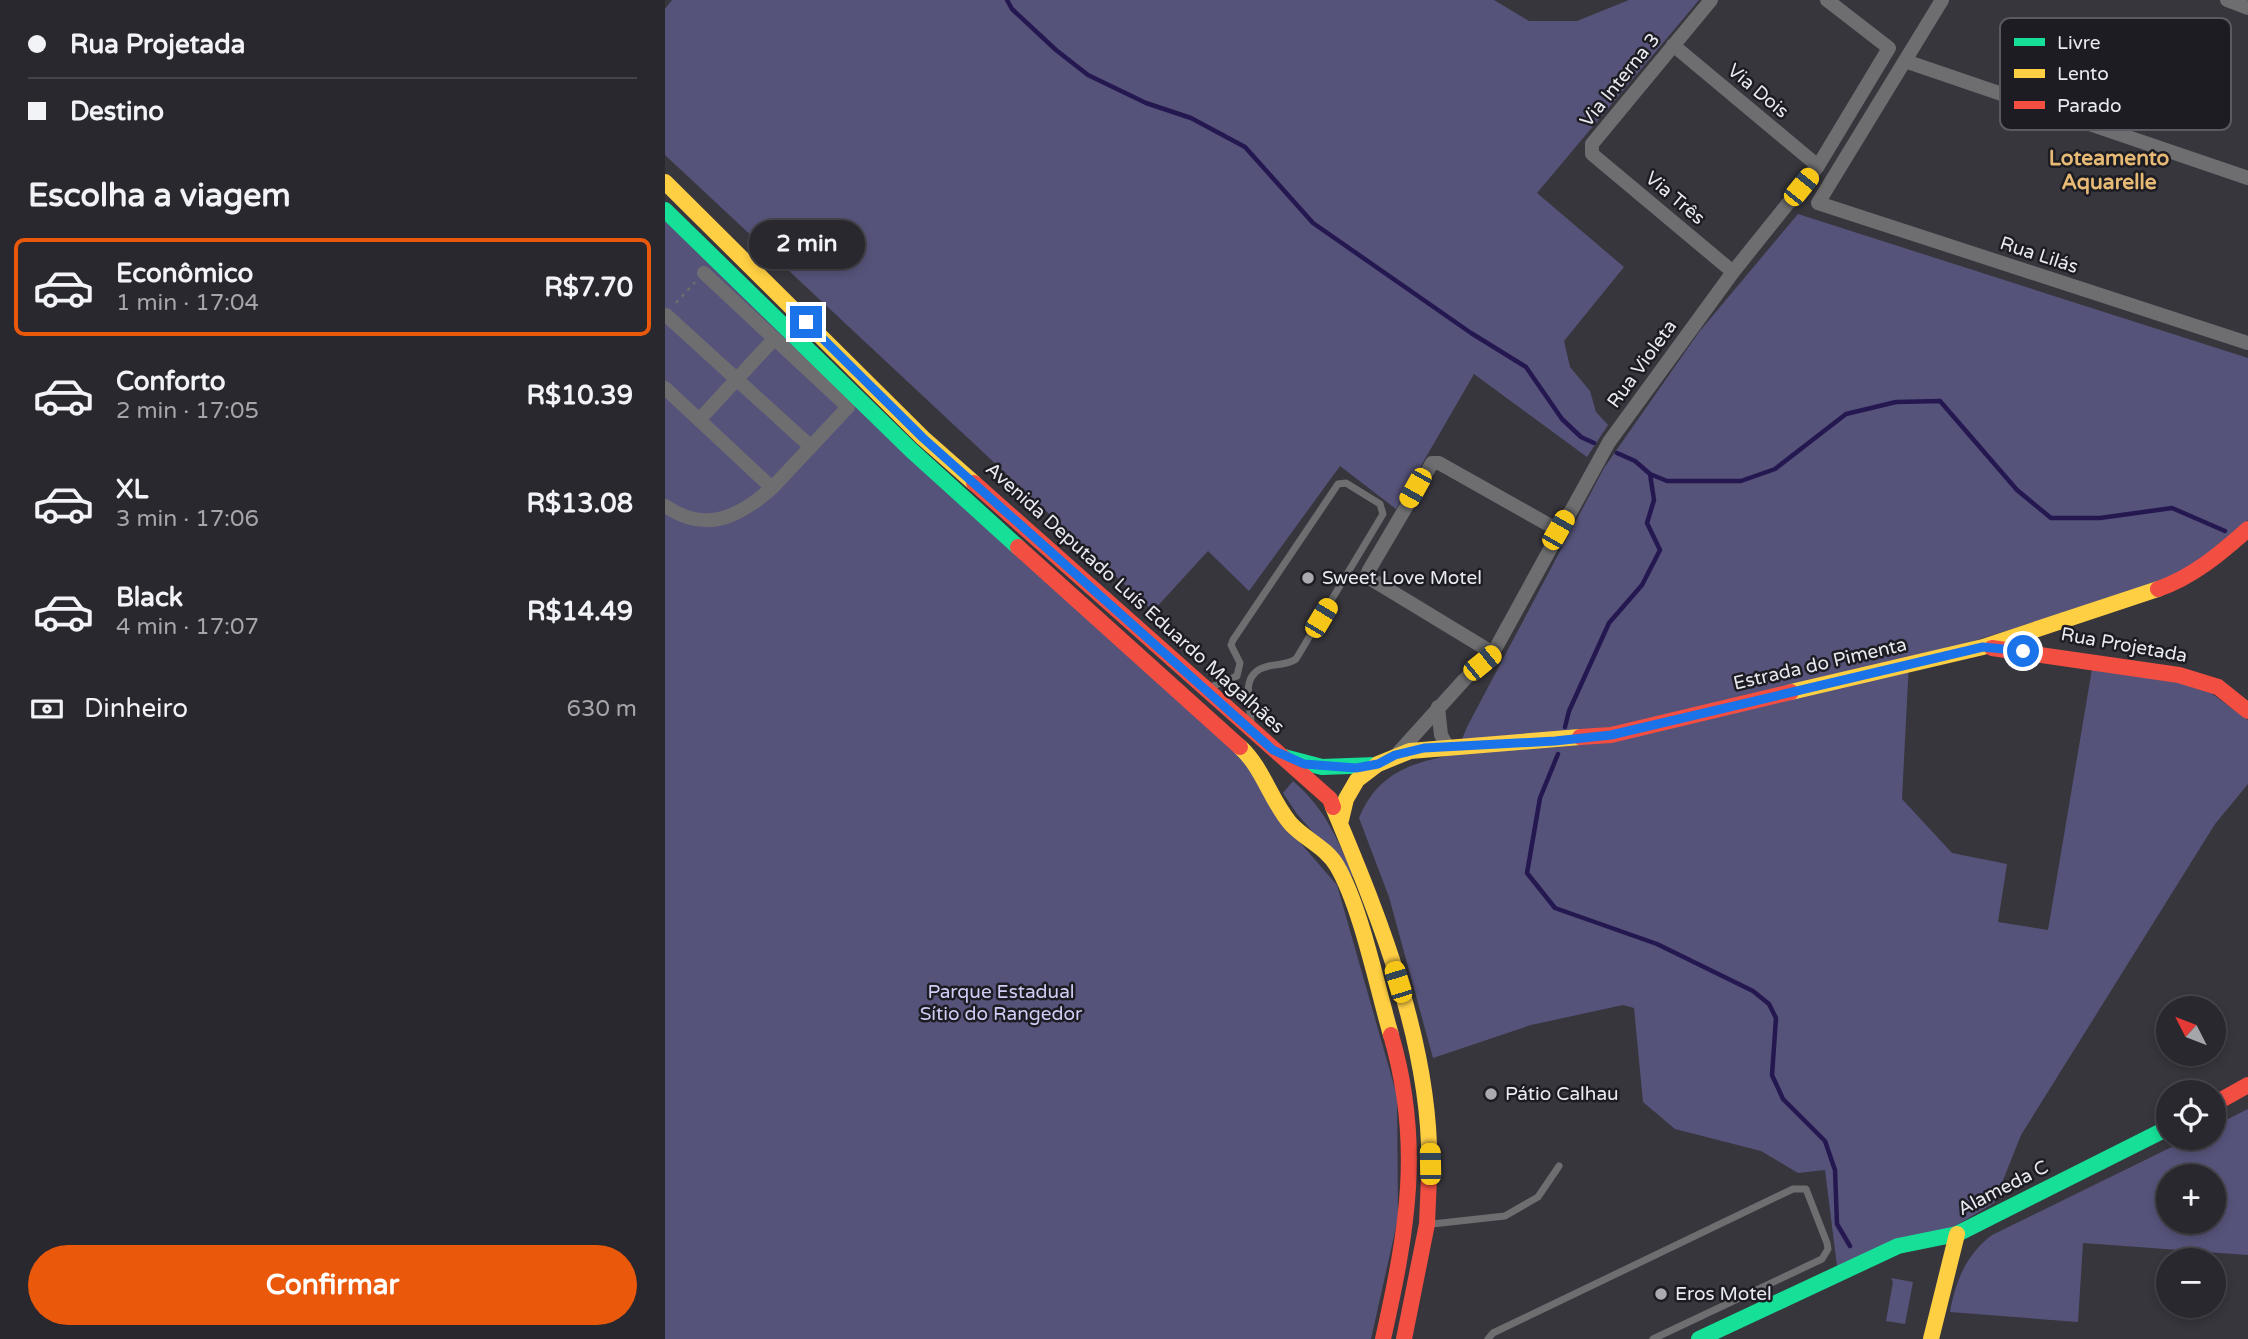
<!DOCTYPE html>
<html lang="pt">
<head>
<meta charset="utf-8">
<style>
	body { margin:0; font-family:"Varela Round",sans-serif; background:#313036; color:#f1f3f6; height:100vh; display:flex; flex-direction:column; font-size:26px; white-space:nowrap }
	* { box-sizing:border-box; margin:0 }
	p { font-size:23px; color:#a5a6aa }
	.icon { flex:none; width:38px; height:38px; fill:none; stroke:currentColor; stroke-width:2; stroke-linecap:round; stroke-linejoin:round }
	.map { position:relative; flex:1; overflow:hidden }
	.side { display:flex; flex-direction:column; background:#29282e; width:665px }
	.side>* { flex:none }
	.banner { display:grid; align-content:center; height:154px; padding:0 28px; background:#29282e }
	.needle { width:46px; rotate:312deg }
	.fabs { position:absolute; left:1491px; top:996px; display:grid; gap:14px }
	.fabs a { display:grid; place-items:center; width:70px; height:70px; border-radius:50%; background:#29282e; box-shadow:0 4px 10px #0003,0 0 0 2px #45444a; font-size:35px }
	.end { position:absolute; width:32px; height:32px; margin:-16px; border:9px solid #1a73e8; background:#fff; box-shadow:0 0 0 4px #fff }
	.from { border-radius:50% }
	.bubble { position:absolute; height:49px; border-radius:24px; background:#29282e; box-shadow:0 4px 10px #0003,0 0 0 2px #45444a; font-size:23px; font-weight:700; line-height:49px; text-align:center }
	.car { position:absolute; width:21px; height:42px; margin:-21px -10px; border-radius:9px; box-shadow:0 0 5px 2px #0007; background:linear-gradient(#f5c518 24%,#345 0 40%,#f5c518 0 76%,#345 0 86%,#f5c518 0) }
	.banner b { display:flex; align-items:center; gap:24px; height:66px; font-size:26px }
	.banner b+b { border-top:2px solid #45444a }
	.banner i { width:18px; height:18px; background:#f1f3f6 }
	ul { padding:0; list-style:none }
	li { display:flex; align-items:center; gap:21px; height:98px; margin:0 14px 10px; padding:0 14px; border:4px solid transparent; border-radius:10px }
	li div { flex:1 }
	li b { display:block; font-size:26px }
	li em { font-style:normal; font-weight:700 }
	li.current { border-color:#ea580c }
	li>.icon { width:63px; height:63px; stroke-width:1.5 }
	h2 { padding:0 28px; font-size:32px; line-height:84px }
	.pay { display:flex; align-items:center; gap:18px; height:77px; padding:0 28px; font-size:26px }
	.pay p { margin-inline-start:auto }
	.action { display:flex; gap:14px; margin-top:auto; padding:14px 28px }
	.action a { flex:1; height:80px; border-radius:42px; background:#ea580c; color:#fff; font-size:28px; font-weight:700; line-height:80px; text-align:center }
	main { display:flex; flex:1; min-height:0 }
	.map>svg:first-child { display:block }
	.green { fill:#56537a; fill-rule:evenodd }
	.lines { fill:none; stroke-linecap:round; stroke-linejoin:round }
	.stream { stroke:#251851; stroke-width:4.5 }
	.path { stroke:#6c6c6f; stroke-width:2.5; stroke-dasharray:3.5 5; stroke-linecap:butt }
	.lane { stroke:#6e6e71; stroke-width:7 }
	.street { stroke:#6e6e71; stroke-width:14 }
	.fast { stroke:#16e098; stroke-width:16 }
	.slow { stroke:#ffcf43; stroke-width:16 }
	.jam { stroke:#f24e42; stroke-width:16 }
	.route { stroke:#1a73e8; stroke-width:9 }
	.poi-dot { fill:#abaab3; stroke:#1c1c22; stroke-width:2.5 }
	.labels { text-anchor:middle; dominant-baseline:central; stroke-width:5; stroke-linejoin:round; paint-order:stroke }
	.street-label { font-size:19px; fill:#e9e9f2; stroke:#1c1c22 }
	.poi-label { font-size:19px; fill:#e9e9f2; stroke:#1c1c22; text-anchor:start }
	.park-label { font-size:19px; fill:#cfcdf5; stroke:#1c1c22 }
	.neighbourhood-label { font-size:21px; font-weight:bold; fill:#e6b975; stroke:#1c1c22 }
	.key { fill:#1c1c22; stroke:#5a5a60; stroke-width:2 }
	.key-label { font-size:19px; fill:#e9e9f2 }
</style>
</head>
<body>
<main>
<section class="side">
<div class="banner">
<b><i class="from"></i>Rua Projetada</b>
<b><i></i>Destino</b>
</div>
<h2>Escolha a viagem</h2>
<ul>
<li class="current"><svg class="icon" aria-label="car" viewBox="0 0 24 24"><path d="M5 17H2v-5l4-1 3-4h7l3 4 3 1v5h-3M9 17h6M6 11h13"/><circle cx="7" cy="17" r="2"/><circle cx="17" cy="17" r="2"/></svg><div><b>Econômico</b><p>1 min · 17:04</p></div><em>R$7.70</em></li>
<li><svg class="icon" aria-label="car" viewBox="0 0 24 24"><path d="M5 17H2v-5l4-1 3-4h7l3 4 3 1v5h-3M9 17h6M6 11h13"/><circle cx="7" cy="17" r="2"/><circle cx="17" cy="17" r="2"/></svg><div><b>Conforto</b><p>2 min · 17:05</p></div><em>R$10.39</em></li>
<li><svg class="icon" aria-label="car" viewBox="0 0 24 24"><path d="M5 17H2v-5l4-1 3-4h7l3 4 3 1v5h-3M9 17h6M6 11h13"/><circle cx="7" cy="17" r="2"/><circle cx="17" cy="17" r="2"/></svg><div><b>XL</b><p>3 min · 17:06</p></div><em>R$13.08</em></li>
<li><svg class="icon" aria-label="car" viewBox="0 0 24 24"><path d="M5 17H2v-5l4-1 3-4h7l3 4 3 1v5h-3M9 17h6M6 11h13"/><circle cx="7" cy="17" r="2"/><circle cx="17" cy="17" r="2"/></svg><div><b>Black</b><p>4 min · 17:07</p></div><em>R$14.49</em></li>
</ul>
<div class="pay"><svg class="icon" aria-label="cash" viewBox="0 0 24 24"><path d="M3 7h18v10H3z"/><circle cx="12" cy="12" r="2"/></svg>Dinheiro<p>630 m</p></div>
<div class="action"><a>Confirmar</a></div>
</section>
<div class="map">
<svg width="1583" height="1339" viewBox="0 0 1583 1339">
	<rect width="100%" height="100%" fill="#37363d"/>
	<path class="green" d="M7,0h822l35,21h48l52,-21h70l-162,193 87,74 -60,74 6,26 20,24 6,21 12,13 -21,32 -113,-83 -78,135 -56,-43 -91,125 -41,-40 -55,60 -488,-456v-146z
		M1133,214l450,144v162l-68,57 -271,84 -7,138 50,54 55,11 -9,58 50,8 44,-261 108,16 48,35v64l-33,40 -194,311 -27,68 -44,26 -113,37 -12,-96 -27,3 -37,-22 -86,-22 -32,-27 -9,-94 -11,-3 -92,20 -98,33 -44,-161 -30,-79c19,-45 51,-55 97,-64l11,-27 137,-259 95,-136z
		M0,221l585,543 46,74 41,47 60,211 1,122 -27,121h-706z
		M628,781c35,30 44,60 64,101l-60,-68 -14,-21z
		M1583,1109v146l-165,-12 -5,79 -128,-10c6,-32 16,-57 42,-77l198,-97h24v-12zM1503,1176h46v46h-46z
		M1226,1278l22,4 -8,42 -19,-3 7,-39z"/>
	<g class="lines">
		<path class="stream" d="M342,0l5,9 44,41 32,25 58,28 45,15 54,29 68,76 158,110 55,34 36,52 19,18 13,6
			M985,474l17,7h74l34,-12 71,-55 50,-12 44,-1 77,89 34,28h49l72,-10 53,23
			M900,727l4,-16 40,-88 33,-38 18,-35 -13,-27 7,-23 -4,-26 -15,-13 -18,-8
			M893,754l-18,44 -13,75 28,35 102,36 96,47 16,13 7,14 -4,57 11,24 42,42 10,29 2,54 13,22"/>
		<path class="path" d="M11,303l19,-21"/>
		<path class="lane" d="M546,687l26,-11 3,-13 -9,-18 2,-5 105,-156 8,-1 34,21 3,10 -87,145c-9,6 -17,5 -27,7 -29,6 -20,33 -18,55
			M767,1224l73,-8 33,-19 21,-31
			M823,1339l5,-6 300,-144h13l21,54 1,6 -6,10 -169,80"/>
		<path class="street" d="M1046,0l-119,144v10l141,118
			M1277,0l-124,203 430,140
			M1562,0l21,8
			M1008,45l145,121
			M1240,61l343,117
			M1,315l145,132
			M0,388l107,100 76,-81 -144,-134
			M34,420l75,-81
			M0,506c41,28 74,11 107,-18
			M828,653l-122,-74 -4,-4 2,-5 63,-107h7l119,67
			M773,707l3,28 6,11
			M734,752l65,-72 29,-27 116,-211 124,-170 85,-106 71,-118 -62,-48"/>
		<path class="fast" d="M0,210l246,240 107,97
			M619,757l38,10 54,-2
			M1034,1339l199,-93 59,-12 211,-106"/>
		<path class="slow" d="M0,182l258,256 51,45
			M1126,692l192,-45 175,-58
			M575,747c23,21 30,52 50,76 14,16 36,24 47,43 24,41 40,121 54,169
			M668,807c48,114 101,245 96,370
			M676,820l5,-21 11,-19 21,-16 32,-13 170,-14
			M1266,1339l26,-105"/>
		<path class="jam" d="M309,483l356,316 3,8
			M353,547l222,200
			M1493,589c35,-12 63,-36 90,-60
			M1327,648l187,27 39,12 30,24
			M915,737l31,-2 180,-43
			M1549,1104l34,-19
			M718,1339c24,-107 40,-195 8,-304
			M739,1339l23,-115 2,-47"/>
	</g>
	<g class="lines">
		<path class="route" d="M141,322l117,116 350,312 31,14 52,4 22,-4 17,-9 29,-7 131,-7 56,-6 372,-88 40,4"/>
	</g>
	<g class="poi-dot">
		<circle cx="643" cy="578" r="7"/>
		<circle cx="826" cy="1094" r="7"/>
		<circle cx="996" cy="1294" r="7"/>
	</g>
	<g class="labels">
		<g class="street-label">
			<text transform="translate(955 80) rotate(-51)">Via Interna 3</text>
			<text transform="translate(1093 91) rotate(40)">Via Dois</text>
			<text transform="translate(1010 198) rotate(40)">Via Três</text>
			<text transform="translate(1374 255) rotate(18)">Rua Lilás</text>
			<text transform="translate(977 364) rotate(-54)">Rua Violeta</text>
			<text transform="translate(470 598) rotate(42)">Avenida Deputado Luís Eduardo Magalhães</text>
			<text transform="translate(1459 645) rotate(10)">Rua Projetada</text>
			<text transform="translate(1155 664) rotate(-13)">Estrada do Pimenta</text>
			<text transform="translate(1338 1188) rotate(-27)">Alameda C</text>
		</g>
		<g class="poi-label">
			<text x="657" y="578">Sweet Love Motel</text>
			<text x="840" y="1094">Pátio Calhau</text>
			<text x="1010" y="1294">Eros Motel</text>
		</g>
		<g class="park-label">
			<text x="336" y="992">Parque Estadual<tspan x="336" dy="22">Sítio do Rangedor</tspan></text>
		</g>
		<g class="neighbourhood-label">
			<text x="1444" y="158">Loteamento<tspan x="1444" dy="24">Aquarelle</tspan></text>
		</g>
	</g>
	<rect x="1335" y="18" width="231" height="112" rx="10" class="key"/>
	<rect x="1349" y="38" width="31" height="8" fill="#16e098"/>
	<rect x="1349" y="69" width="31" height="9" fill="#ffcf43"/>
	<rect x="1349" y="101" width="31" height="8" fill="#f24e42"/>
	<g class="key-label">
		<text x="1392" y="49">Livre</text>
		<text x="1392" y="80">Lento</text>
		<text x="1392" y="112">Parado</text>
	</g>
</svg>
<div class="fabs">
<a><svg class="needle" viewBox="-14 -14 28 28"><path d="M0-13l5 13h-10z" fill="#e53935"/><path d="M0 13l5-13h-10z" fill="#a5a6aa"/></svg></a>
<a><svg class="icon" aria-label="locate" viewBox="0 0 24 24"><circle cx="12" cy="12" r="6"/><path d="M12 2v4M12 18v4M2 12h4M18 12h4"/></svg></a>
<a>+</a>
<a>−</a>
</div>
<i class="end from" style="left:1358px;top:651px"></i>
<i class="end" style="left:141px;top:322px"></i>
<div class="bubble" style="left:84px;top:220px;width:116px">2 min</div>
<i class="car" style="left:1136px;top:187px;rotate:39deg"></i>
<i class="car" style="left:750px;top:488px;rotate:209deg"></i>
<i class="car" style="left:893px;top:530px;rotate:30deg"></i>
<i class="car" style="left:656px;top:618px;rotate:31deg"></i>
<i class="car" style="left:817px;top:663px;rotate:51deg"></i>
<i class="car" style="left:733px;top:982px;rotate:343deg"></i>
<i class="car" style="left:765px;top:1164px;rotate:359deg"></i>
</div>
</main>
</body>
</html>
